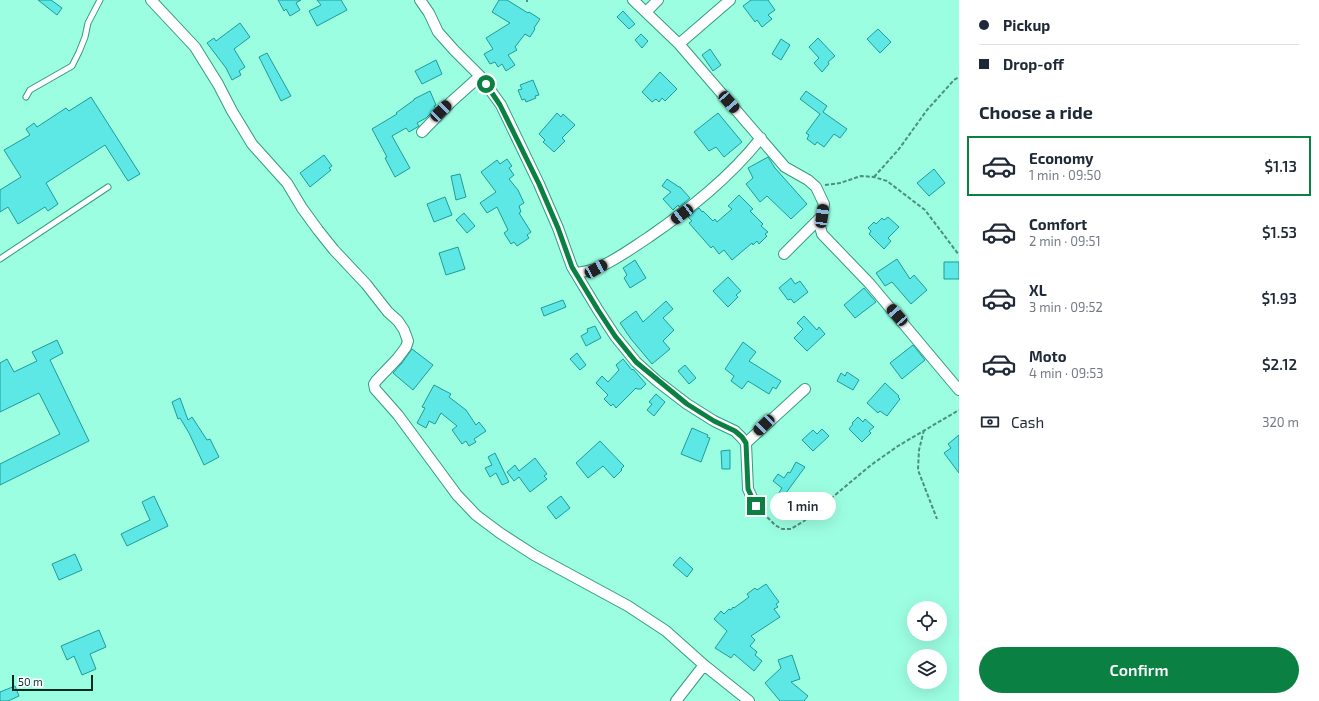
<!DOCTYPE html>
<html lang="en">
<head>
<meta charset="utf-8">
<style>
	body { margin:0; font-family:"Exo 2",sans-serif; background:#f6f6f7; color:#1f2937; height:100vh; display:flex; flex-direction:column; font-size:15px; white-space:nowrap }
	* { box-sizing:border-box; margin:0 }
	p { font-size:13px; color:#747a83 }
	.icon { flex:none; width:22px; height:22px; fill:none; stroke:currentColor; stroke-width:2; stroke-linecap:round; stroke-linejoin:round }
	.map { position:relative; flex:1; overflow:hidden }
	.sheet { display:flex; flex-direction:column; background:#fff; width:360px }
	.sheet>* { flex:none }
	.top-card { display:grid; align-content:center; height:88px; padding:0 20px; background:#fff }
	.fabs { position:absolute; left:907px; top:601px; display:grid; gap:8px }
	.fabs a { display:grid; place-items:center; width:40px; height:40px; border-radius:50%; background:#fff; box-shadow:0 4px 16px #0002; font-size:20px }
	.scale { position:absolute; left:12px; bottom:10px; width:81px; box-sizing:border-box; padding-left:4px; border:2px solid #002c22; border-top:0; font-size:11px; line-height:14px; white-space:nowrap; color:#002c22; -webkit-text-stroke:3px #fff; paint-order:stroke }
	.end { position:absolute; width:18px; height:18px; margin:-9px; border:5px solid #0b8043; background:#fff; box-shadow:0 0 0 2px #fff }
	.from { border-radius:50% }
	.bubble { position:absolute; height:28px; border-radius:14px; background:#fff; box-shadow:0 4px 16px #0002; font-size:13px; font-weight:600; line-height:28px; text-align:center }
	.car { position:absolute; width:12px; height:24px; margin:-12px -6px; border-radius:5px; box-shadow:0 0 3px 1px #0007; background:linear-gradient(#222 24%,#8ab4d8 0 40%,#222 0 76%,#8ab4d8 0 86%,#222 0) }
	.top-card b { display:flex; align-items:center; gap:14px; height:38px; font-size:15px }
	.top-card b+b { border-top:1px solid #e0e1e3 }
	.top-card i { width:10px; height:10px; background:#1f2937 }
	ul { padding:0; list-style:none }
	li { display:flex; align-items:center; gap:12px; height:60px; margin:0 8px 6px; padding:0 12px; border:2px solid transparent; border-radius:0px }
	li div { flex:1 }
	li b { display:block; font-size:15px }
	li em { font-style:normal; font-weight:600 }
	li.on { border-color:#0b8043 }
	li>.icon { width:36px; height:36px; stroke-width:1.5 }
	h2 { padding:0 20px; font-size:18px; line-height:48px }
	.pay { display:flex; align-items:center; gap:10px; height:44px; padding:0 20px; font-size:15px }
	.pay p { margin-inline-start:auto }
	.button { display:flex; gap:8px; margin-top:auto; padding:8px 20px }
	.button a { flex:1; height:46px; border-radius:24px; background:#0b8043; color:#fff; font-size:16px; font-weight:600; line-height:46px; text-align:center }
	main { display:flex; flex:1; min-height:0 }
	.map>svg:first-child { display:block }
	.building { fill:#5de8e5; stroke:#1f9b99 }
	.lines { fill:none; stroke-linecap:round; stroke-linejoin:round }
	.lane-casing { stroke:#349a81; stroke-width:7 }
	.street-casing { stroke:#349a81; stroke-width:12 }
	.path { stroke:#4b907d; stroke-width:2; stroke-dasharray:4 2; stroke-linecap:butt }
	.lane { stroke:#fff; stroke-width:5 }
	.street { stroke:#fff; stroke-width:10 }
	.route { stroke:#0b8043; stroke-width:5 }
</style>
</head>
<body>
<main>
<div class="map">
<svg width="959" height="701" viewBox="0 0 959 701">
	<rect width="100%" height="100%" fill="#9cfee1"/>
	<path class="building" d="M38,0h13l11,8 -5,7z
		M278,0h23l-5,3 4,7 -10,6 -4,-7 -2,2z
		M317,0h24l6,10 -30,16 -8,-15 12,-6z
		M499,0h8l21,13 1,-1 11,7 -6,9 1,1 -5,8 -5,-3 -10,13 2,3 -9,5 7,10 -9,6 -4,-7 -4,3 -3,-5 -5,2 -6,-10 9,-5 -7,-11 24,-15 -18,-11z
		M751,0h17l7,10 -7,5 4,4 -10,8 -5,-7 -2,2 -12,-16z
		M623,11l12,13 -6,5 -12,-12z
		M240,23l10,14 -16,12 11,18 -6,4 2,4 -9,5 -6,-12 -19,-25 7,-5 2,3z
		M878,29l13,13 -11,11 -13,-14z
		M641,34l7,7 -6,7 -7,-8z
		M818,38l17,18 -7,6 1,2 -7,8 -8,-9 5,-5 -10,-11z
		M781,39l9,6 -9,15 -9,-6z
		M710,49l11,16 -8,6 -11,-16z
		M267,53l24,43 -10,5 -22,-44z
		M436,60l6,14 -20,10 -7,-13z
		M660,72l17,17 -12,12 -3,-3 -3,4 -3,-3 -4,3 -10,-10z
		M533,80l6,15 -4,1 1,2 -10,4 -1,-3 -3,1 -4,-10 4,-1 -2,-4z
		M430,91l6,14 -2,1 2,3 -3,1v1l-7,7 -9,5 2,3 -10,6 -3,-4 -14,8 18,32 -15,9 -10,-19 2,-1 -15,-28 25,-15 -1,-1 18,-13v-1z
		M806,91l21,15 -4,6 24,17 -7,9 -6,-4 -10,13 -7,-5 -2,3 -8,-6 2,-4 -3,-2 14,-19 -20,-15z
		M91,97l49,77 -12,7 -23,-36 -59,38 12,21 -10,7 -3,-4 -27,17 -10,-17 -8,5v-22l21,-13 -17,-27 26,-15 -4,-6 8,-6 3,4 29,-19 3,3z
		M557,113l4,4 2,-3 12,11 -13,13 3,3 -11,11 -11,-10 2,-2 -6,-6z
		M718,113l24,29 -18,15 -8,-10 -7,4 -15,-19z
		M324,155l8,11 -3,2 2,2 -21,17 -10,-14z
		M768,157l7,11 32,36 -16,15 -24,-23 -7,6 -14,-18 7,-6 -5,-10z
		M507,159l5,7 -3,2 5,7 -5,4 9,11 6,13 -5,3 2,6 -2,1 12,19 -4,3 2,3 -12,8 -3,-4 -3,2 -7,-11 4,-3 -11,-23 -10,6 -7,-10 16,-11 -15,-20 16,-12 3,4z
		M934,169l11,14 -16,13 -12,-13z
		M460,174l6,23 -10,3 -5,-24z
		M667,179l12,8h1l10,11 -11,9 -1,-2 -5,5 -10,-11 8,-7 -9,-6z
		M739,195l14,14 -3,2 13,13 -2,2 7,6 -3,2 2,2 -8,8 -2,-3 -4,4 -1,-2 -20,17 -8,-10 -5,4 -6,-8 -2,2 -22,-25 3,-2 -4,-4 11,-9 3,4 1,-1 10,10 2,-2 2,3 15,-13 -4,-3z
		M445,197l7,18 -18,7 -7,-18z
		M464,213l11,13 -8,7 -11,-13z
		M888,217l11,10 -11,11 3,3 -7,8 -15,-15 2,-3 -3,-3 6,-6 2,2 6,-6 2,2z
		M458,247l7,22 -19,6 -7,-22z
		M897,259l13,20 4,-4 13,15 -16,14 -19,-22 -7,4 -9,-13z
		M635,260l11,18 -16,10 -6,-10 3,-3 -4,-7z
		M944,262h15v17h-15z
		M728,277l13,14 -5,4 2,2 -10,10 -15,-16z
		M791,278l4,6 5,-3 8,11 -14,11 -3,-4 -3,1 -9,-12z
		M864,288l12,14 -21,16 -11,-13z
		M563,300l3,7 -22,9 -3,-8z
		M666,301l7,8 -10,9 11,12 -11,11 7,8 -18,15 -21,-25 -11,-16 16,-12 7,11z
		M804,316l13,14 2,-3 6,7 -18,17 -13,-13 9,-9 -6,-6z
		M595,326l6,12 -15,8 -5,-10 7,-4 -1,-3z
		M57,340l6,13 -13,7 39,81 -89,44v-21l60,-30 -21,-41 -39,19v-49l7,-4 7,13 23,-11 -5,-9z
		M743,342l13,10 -7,9 32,20 -5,8 -3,-2 -4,7 -21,-13 -6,8 -11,-8 3,-5 -9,-7z
		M913,345l12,15 -23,19 -12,-16z
		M412,349l21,16 -20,25 -20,-17 9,-10z
		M577,353l9,12 -6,5 -10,-11z
		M623,359l9,11 1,-1 13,15 -5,5h-4l-1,-1 -20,20 -3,-4 -2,2 -7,-7 4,-4 -12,-12 6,-7 6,6 11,-12 -3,-5z
		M685,365l11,13 -7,6 -11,-13z
		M847,372l12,8 -6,10 -16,-9 4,-8 4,3z
		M885,383l14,13 -1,1 2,2 -13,17 -7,-5 -2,2 -11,-10z
		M434,385l17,9 -2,3 17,13 10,15 3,-3 7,9 -12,8 2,3 -7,4 -3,-5 -4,3 -10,-14 5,-4 -16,-13 -6,11 -6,-3 -3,7 -9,-5 8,-15 -3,-1z
		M656,394l9,8 -11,14 -7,-6 5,-6 -3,-2z
		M180,398l8,22 4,-3 15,23 3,-1 9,18 -15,8 -15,-32 -9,-15 -2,1 -6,-17z
		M858,417l5,5 2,-3 9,8 -5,4 2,2 -9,9 -13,-13 4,-5 -1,-1z
		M692,428l16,7 -1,2 3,1 -9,24 -20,-8z
		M822,429l7,7 -16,15 -11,-11 11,-10 4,4z
		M959,435v38l-15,-20 7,-5 -3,-4z
		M600,441l24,25 -3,3 1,1 -8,8 -11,-12 -15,12 -12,-15z
		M730,450v19h-8l-1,-18z
		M495,453l14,29 -7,3 -6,-12 -6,4 -5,-9 7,-3 -4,-8z
		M535,458l12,16 -3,2 3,3 -17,13 -11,-15 -5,4 -7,-9 8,-7 4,6z
		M796,462l9,5 -22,30 -5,-3 4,-6 -9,-7 5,-7 6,4 4,-6 2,1z
		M154,496l14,30 -41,20 -6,-12 29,-14 -8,-18z
		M561,496l9,12 -14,11 -9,-12z
		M75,554l7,16 -23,10 -7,-16z
		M680,557l13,12 -6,8 -14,-12z
		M766,584l13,18 -3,2 2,3 -4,2 6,8 -29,19 4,4 -5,6 7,6 -2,3 7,6 -8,10 -20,-17 -3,4 -16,-10 12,-17 -13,-12 7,-8 3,3 5,-5 2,1 2,-3 1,1 15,-11 -2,-3 8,-6 2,2z
		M99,630l7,17 -16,7 6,15 -14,6 -8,-19 -7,4 -6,-14z
		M792,655l8,24 -9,3 17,14 -4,5h-24l-15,-18 16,-15 -3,-8z
		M15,686l4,10 -11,5h-8v-9z"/>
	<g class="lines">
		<g class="lane-casing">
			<path id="lane" d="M26,97l4,-7 42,-24 7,-14 6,-15 3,-14 12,-23
				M0,259l108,-72"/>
		</g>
		<g class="street-casing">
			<path id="street" d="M151,0l44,47 23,37 14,27 20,33 35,39 15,25 16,22 16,20 32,34 22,28 10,9 6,9 4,11 -2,6 -9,12 -21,22 -2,3 1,5 23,26 59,80 19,20 24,18 34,22 94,51 38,25 38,34 45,36
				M420,0l9,13 9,19 16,18 26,26 21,29 38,79 19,44 14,39 26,43 17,26 21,26 21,19 30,23 27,17 21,10 6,6 5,6 2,46 8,17
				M633,0l46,44 106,123 23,13 8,7 8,17 -4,22 2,8 48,50 89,106
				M646,12l12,-12
				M679,44l51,-44
				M422,132l29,-30 29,-26
				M784,254l38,-38
				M576,273c6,-1 14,-2 21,-5 18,-7 35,-20 52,-31 42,-29 80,-59 112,-99
				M746,443l59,-54
				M676,701l28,-36"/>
		</g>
		<path class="path" d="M527,2v-2
			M874,177l25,-28 28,-39 27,-30 5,-3
			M825,185l15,-2 21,-7 13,1 13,4 38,29 34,45
			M924,430l-5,20 -1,20 19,49
			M763,513l12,12 7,4h9l13,-8 67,-56 27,-19 61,-36"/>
		<use href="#lane" class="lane"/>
		<use href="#street" class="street"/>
	</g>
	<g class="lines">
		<path class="route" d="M486,84l14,21 39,79 19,44 14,39 26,43 17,26 21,26 51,42 27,17 21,10 7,6 4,6 2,46 8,17"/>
	</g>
</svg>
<div class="fabs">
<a><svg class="icon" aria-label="locate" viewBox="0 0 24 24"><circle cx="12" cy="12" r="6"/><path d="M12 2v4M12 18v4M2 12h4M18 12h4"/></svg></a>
<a><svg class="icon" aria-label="layers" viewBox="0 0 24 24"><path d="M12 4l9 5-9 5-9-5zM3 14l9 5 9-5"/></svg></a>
</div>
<div class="scale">50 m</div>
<i class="end from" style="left:486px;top:84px"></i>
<i class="end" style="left:756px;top:506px"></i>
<div class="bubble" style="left:770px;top:492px;width:66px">1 min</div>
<i class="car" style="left:729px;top:102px;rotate:139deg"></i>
<i class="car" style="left:441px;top:111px;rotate:45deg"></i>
<i class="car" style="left:682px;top:214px;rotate:233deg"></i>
<i class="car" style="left:822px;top:216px;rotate:8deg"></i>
<i class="car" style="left:596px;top:269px;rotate:61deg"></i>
<i class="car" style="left:897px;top:315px;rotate:319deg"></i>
<i class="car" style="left:764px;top:425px;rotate:226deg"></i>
</div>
<section class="sheet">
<div class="top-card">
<b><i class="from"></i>Pickup</b>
<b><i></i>Drop-off</b>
</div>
<h2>Choose a ride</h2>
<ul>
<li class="on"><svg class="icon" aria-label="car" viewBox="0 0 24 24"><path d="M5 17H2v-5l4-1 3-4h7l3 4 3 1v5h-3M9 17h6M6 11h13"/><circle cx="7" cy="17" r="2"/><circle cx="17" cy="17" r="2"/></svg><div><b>Economy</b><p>1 min · 09:50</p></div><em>$1.13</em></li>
<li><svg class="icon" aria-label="car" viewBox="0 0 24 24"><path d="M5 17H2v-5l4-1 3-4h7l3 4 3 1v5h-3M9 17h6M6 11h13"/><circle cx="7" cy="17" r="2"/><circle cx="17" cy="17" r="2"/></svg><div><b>Comfort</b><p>2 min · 09:51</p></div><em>$1.53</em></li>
<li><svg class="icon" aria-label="car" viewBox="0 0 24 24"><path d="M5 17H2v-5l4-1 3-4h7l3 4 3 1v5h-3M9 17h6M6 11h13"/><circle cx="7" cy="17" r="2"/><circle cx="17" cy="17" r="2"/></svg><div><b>XL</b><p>3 min · 09:52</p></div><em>$1.93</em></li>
<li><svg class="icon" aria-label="car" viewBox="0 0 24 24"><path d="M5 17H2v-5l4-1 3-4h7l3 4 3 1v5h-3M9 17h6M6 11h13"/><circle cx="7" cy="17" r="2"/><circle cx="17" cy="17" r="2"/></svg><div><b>Moto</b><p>4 min · 09:53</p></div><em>$2.12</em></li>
</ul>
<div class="pay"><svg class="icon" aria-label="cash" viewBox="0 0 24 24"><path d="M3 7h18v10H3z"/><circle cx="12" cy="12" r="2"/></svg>Cash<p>320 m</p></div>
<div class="button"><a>Confirm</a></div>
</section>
</main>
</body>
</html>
